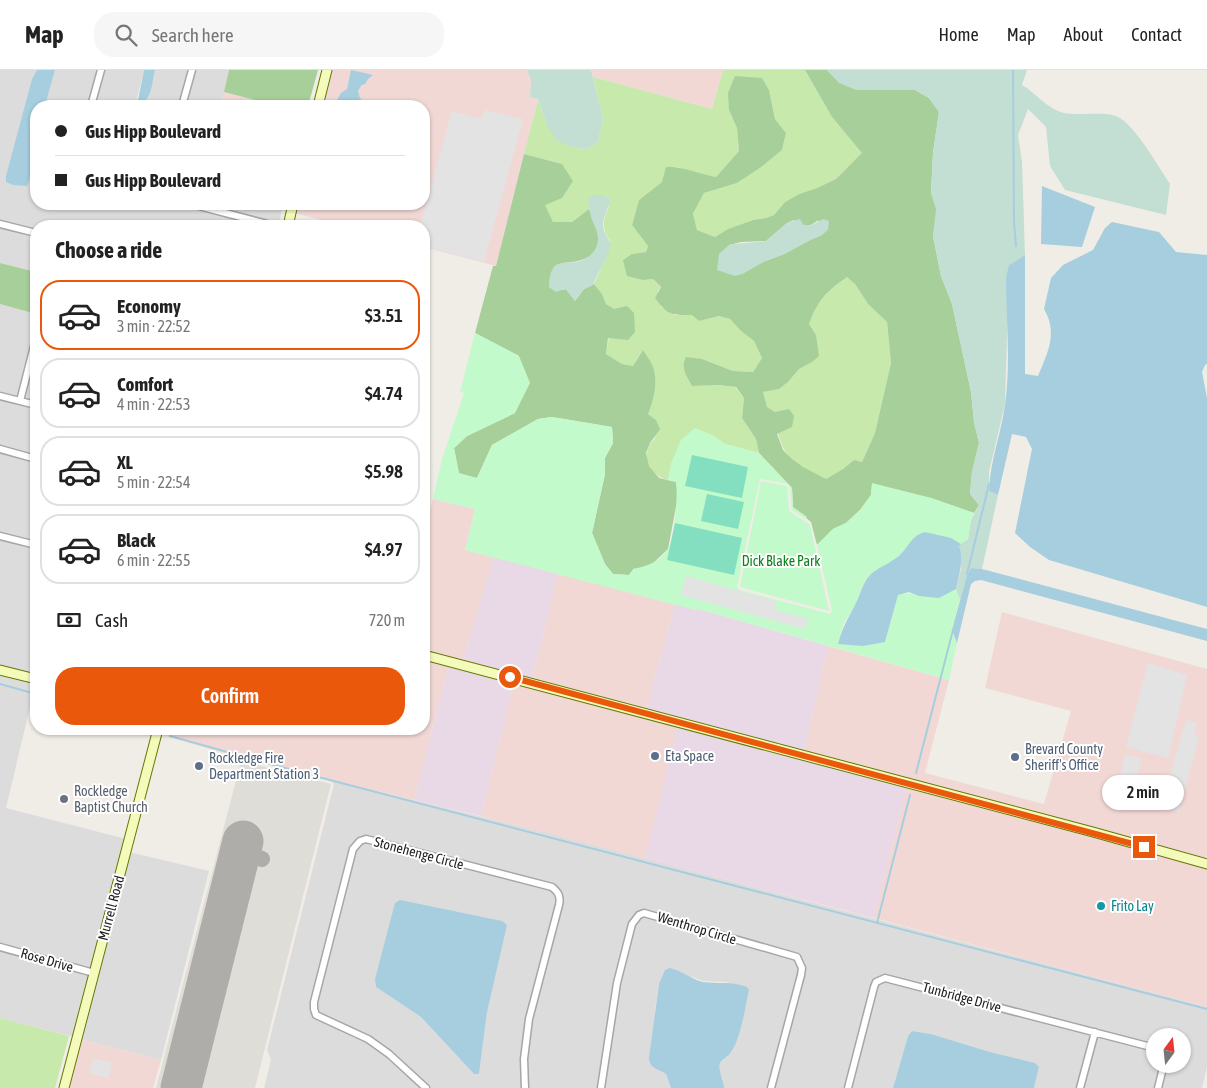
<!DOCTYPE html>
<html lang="en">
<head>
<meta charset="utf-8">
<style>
	body { margin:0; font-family:"Asap Condensed",sans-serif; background:#f6f6f6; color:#222; height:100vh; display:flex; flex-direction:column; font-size:19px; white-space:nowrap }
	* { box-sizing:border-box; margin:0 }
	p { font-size:16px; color:#767676 }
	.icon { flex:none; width:28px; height:28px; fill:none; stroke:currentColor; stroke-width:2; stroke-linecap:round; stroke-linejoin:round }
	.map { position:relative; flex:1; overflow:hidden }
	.sheet { position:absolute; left:30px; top:150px; width:400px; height:515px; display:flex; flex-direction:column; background:#fff; border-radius:20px; box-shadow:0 1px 4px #0004 }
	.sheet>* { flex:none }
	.hud { position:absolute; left:30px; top:30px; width:400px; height:110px; border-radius:20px; box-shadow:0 1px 4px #0004; display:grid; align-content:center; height:110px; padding:0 25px; background:#fff }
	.needle { width:32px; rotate:15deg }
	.controls { position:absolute; left:1146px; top:958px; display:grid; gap:10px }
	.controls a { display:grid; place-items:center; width:45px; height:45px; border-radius:50%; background:#fff; box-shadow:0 1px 4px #0004; font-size:25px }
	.end { position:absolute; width:22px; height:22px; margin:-11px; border:6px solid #ea580c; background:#fff; box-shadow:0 0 0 2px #fff }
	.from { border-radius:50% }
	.bubble { position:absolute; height:35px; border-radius:18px; background:#fff; box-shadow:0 1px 4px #0004; font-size:16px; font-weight:600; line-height:35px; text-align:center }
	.hud b { display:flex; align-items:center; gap:18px; height:48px; font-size:19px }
	.hud b+b { border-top:1px solid #e0e0e0 }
	.hud i { width:12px; height:12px; background:#222 }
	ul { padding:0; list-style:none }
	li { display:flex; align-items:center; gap:15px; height:70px; margin:0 10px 8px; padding:0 15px; border:2px solid #e0e0e0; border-radius:20px }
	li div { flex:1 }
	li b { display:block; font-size:19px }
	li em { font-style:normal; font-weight:600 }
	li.on { border-color:#ea580c }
	li>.icon { width:45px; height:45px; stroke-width:1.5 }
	h2 { padding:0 25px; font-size:22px; line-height:60px }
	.pay { display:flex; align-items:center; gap:12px; height:55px; padding:0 25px; font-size:19px }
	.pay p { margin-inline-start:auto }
	.cta { display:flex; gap:10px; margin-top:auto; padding:10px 25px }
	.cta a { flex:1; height:58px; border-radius:20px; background:#ea580c; color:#fff; font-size:20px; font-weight:600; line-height:58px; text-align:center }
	header { display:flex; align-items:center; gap:30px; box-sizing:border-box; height:70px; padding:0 25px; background:#fff; border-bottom:1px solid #e0e0e0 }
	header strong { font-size:24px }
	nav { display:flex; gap:28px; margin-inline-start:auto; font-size:18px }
	.search { width:350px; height:45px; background:#f6f6f6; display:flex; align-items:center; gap:12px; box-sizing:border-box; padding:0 18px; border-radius:20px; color:#767676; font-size:19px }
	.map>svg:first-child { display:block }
	.residential { fill:#dddcdc; fill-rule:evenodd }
	.commercial { fill:#f1d8d5 }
	.industrial { fill:#e9d8e5 }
	.airport { fill:#dfddd7 }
	.grass { fill:#c7eaac }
	.forest { fill:#a7cf9a; fill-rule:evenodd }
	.wetland { fill:#c3ded3 }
	.park { fill:#c3facb }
	.pitch { fill:#84dfc1 }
	.parking { fill:#e3e3e3 }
	.water { fill:#a6cede }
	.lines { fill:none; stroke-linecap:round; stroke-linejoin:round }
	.stream { stroke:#a6cede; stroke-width:2 }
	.taxiway { stroke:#aeadaa; stroke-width:16 }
	.runway { stroke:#aeadaa; stroke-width:41 }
	.street-casing { stroke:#a6a6a6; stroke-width:9 }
	.secondary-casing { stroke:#657805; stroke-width:11 }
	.street { stroke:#fff; stroke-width:6 }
	.secondary { stroke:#f3faba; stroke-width:9 }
	.route { stroke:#ea580c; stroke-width:6 }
	.service-dot { fill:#5c6f8a; stroke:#fff; stroke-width:2 }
	.worship-dot { fill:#6b7280; stroke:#fff; stroke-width:2 }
	.culture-dot { fill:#0f9aa8; stroke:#fff; stroke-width:2 }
	.labels { text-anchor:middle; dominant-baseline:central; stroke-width:4; stroke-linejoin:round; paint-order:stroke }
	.park-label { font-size:14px; fill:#0c7f1c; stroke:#fff }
	.service-label { font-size:14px; fill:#4e5e75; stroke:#fff; text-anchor:start }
	.worship-label { font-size:14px; fill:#5b616d; stroke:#fff; text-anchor:start }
	.street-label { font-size:14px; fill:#1f1f1f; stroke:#fff }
	.culture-label { font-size:14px; fill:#0d838f; stroke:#fff; text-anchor:start }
</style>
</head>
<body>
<header>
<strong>Map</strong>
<div class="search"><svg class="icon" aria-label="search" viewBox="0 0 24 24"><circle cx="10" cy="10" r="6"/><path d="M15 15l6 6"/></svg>Search here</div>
<nav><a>Home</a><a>Map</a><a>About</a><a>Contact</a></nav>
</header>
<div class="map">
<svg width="1207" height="1018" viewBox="0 0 1207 1018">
	<rect width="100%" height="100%" fill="#f0ede6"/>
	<path class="residential" d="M0,0h37l-5,9 -26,102 7,4 16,-5 7,-34v58h142l84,22h-226v4l-36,-10z
		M55,0h42l-9,36h-43z
		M104,0h40l-7,28 2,7 9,-7 7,-28h34l-10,36h-84z
		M195,0h34l-8,36h-35z
		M205,134h78l-4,20z
		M0,157l36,10v35l-36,-9z
		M0,234l36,10v24h-3l-15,59 -18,-5z
		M36,281v51l-12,-4z
		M0,329l36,10v46l-36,-10z
		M0,383l36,10v212l-36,-9z
		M0,603l36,9 -30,126 120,31 -52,198 -74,-19z
		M281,698l281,68 645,171v60l-5,21h-168l5,-21 -4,-4 -45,-11 -59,-18 -19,-3 -4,5 -15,52h-169l-1,-9 -3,-6v-10l7,-6 7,-10 12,-40 3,-17 -23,-8 -24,-1 -9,-4 -34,7 -4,26 -1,58 12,6 5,14h-407l7,-28 -4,-10 67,-266 -2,-3zM376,917l111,25 -8,62h-5l-53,-57zM1155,966h27v28h-27z
		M129,782l80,19 -48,189 -81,-21z"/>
	<path class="commercial" d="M330,0h197l4,10 -1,17 8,2 -42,167 -72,-19v-21h-79l-51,-13 2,-9h28l4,3 6,-1 3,-2h87v-98h-62l1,-5 -3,-3 -2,-7 10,-12 -17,-8 -4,19 -6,3 -4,7 3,6h-19z
		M591,0h132l-11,39 -119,-32z
		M224,22l54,14h-57z
		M433,429l42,10 -10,41 28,7 -30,104 -39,-10v-118z
		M558,503l117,31 -29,106 -114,-30z
		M1002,542l205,57v185l-2,6 -401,-108 24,-106 121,34 -24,93 119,31 27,-93 -86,-23z
		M424,588l25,7 -35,135 -174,-42 -80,-24 1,-5h263z
		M514,612l164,44 -33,132 -164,-42z
		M907,716l185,49 115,33v139l-333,-89z
		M80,969l81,21 -8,28h-85z"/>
	<path class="industrial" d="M493,487l65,16 -26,107 -69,-19z
		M675,534l23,5 130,37 -24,106 -158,-42z
		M449,595l65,17 -33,134 -67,-16z
		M678,656l229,60 -33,132 -229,-60z"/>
	<path class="airport" d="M241,691l90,23 -76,304h-99z"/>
	<path class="grass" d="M723,0h82l27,47 31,36 -27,26 -19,9 -18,6 -14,8 -11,13 -8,3 -13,2 -25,9 -13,8 -18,-7 -4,-15 11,-22 33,-10 45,-33 4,-17 -11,-14 -6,-29 -7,-11 -27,-3 -6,34 8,18 2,23 -23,26 -23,-4 -16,-6 -15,15 -23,18 -7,25 16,21 -2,6 -14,2 11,26 10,-1 8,9 -3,2 3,17 13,8h18l7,6 20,-5 11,3 11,12 13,10 8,17 -9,14 -20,-1 -31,-12 -10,27 27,-1 16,2 9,11 -2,20 14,21 3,14 -34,-9 -13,-9 -40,26 -4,19c-20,-5 -29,-26 -13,-42l1,-18 -8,-6c10,-28 7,-38 -5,-64l-10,16 -11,-2 -16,-10 8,-45 -8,-5 -4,-10 -8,-10 13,-28 3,-16c-10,-11 -6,-22 -1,-34l-20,-6v9l-17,13h-19l-9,-17 18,-41 -38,-10 14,-54 8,23 26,24 15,2 11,-7 5,-24 -10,-41 119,32z
		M847,206l8,8 13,20 19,18 4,41 -16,70 -13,29 -8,-2 -11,9 -17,10c-38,-15 -47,-27 -51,-67l-8,-5 -4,-15 16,-3 9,-7 11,-13 13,-7 4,-27 -7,-11c9,-25 18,-31 38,-48z
		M0,948l69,18 -14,52h-55z"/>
	<path class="forest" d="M229,0h89l-10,36h-30l-54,-14z
		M805,0h22l12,12 38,8h38l14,8 10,14 -6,41 -2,40 6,16 -4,27 8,40 11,28 19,88 3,30 5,21 -7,29 -2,22 9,11 -5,8 -43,-15 -59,-14 -1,11 -11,15 -14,13 -13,6 -16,16 -6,-23 -18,-15 -1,-19 -33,-35 -3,-14 -14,-21 2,-20 -8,-11 -17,-2 -27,1c-5,-10 -12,-18 -6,-29l16,2 31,12 20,1 9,-14 -8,-17 -13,-10 -11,-12 -11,-3 -20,5 -7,-6c-20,0 -24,1 -37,-17l6,-11 -8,-8 -10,1 -16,-4 -4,-16 9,-6 14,-2 2,-6 -16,-21 7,-25 23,-18 4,-15c17,-1 33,7 50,10l23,-26 -2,-23 -8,-18 -1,-17 7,-17 27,2 7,12 6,29 11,14 -4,17 -21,17 -24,16 -33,10 -11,21 4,16 18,7 13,-8 25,-9 13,-2 8,-3 11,-13 14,-8 18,-6 19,-9 26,-26 -30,-36zM794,150c10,6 14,9 24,0l4,15 -12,5 -26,14 -21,8 -21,12 -13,-29 12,-3 25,-1 21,-18zM847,207l8,7 13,20 19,18 4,41 -16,70 -13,29 -8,-2 -11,9 -17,10 -23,-12 -11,-8 -9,-9 -6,-16 15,-7 2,-11 -5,-7 -14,3 -8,-5 -4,-15 16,-3 9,-7 11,-13 13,-7 7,-6 -3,-21 -7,-11c9,-24 17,-32 38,-47z
		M524,84l38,10 11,17 -11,17 -17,7 8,17h19l17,-13c3,9 10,22 9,31 -1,20 -21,22 -37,23l1,27 4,-1 9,12 9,-12 10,-5 8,10 4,10 8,5 13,-3 7,7 1,19 -7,8 -20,-2 -2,16 16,10 11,2 10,-16c3,5 8,11 10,17 5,15 1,32 -5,47l8,6 4,9 -10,14 -4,10 3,13 10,12 17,4 2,14 -10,53 -17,16 -17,4 -5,6 -16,-1 -8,-10 -13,-31 13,-59v-16l8,-15 -1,-16 -60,-10 -14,2 -46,26 -15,33 -18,-4 -5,-26 13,-12 48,-23 4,-57 -44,-23 18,-67h3z
		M0,193l36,9v42l-36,-10z"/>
	<path class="wetland" d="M527,0h64l12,48 -5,24 -11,7 -15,-2 -16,-7 -10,-17 -8,-24 -8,-2 1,-17z
		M827,0h200l-5,15c14,8 25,24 42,28 15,3 42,-2 54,4 16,7 42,52 52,67l-4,31 -101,-25 -15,-24 -4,-39 -18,-18 -10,26 4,27 3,93 -16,10 -4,139 -16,68v19l9,4 -16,74 -11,-1 -4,7 -7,25 -4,-11 5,-20 -2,-24 9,-6 3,-19 8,-15 -9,-11 2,-22 7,-29 -5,-21 -3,-30 -19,-88 -11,-28 -8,-40 3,-27 -5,-16 2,-40 6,-41 -10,-14 -14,-8h-59l-17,-7z
		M593,125h8l10,4c-3,9 -8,18 -8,27 0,9 9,13 7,22 -2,10 -13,26 -17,37l-9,4 -9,12 -9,-12c-9,2 -9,5 -17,-2 0,-7 1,-17 7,-22 6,-3 13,-2 20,-3 11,-2 23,-11 22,-24 0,-6 -4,-13 -6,-18 -2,-7 -3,-13 -4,-20z
		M800,149l4,7 8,-1 11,-6 6,2 -1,9 -6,5 -12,5 -26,14 -21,8 -21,12 -7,2 -18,-6 2,-16 10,-9 5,-1 32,-3 21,-18z"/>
	<path class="park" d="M475,263l44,23 11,27 -15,30 -48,23 -13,12 5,25 18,5 15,-33 46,-26 14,-2 60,10 1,16 -8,15v16l-13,59 13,31 8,10 16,1 5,-7 1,1c12,-3 26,-8 33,-20 7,-12 10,-53 8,-67l-8,-2 4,-19 9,-21 14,-12 17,7 13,9 34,9 33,35 1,19 14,10 -1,2 -14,-9 -3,-26 -29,-5 -23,108 2,3 91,24 2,-4 -15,-65 16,-16 13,-6 14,-13 11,-15 1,-12 59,15 43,15 -3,7 -3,19 -7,5 -11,-6 -32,-4 -16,19 -13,11 -17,9 -9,11 -7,20 -13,21 -5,18 25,3 22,-4 13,-47c10,-2 11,-1 20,0 12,2 27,-2 38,-6l4,11 -8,30 5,13 -8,37 -251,-71 -3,1 -230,-60 10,-41 -42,-10 9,-40 22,-66 -4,-1z
		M761,411l26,5 2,25 21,14 19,86 -89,-24z"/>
	<path class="pitch" d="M692,385l56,12 -6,31 -57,-12z
		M707,424l37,8 -6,27 -37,-8z
		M675,453l67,15 -8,37 -67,-15z"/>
	<path class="parking" d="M485,40l38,9 -39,143 -60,-16v-20h-4l32,-115 30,8z
		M686,506l90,25v9l32,9 -3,10 -124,-34z
		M1148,593l39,12 -19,83 -42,-11z
		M1186,650l11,3 -3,11 5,2 -20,76 -18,-5z
		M1125,685l16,3 -9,40 -16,-4z
		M93,988l19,5 -4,15 -19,-5z"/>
	<path class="water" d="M37,0h18l-10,36h-9v40l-7,35 -2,5 -14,-1 -7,-3v-6l26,-97z
		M144,0h11c-3,12 -3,33 -18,35z
		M351,0l22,5 -5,4 -3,5 -3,1 -4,6 2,7 3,3 -1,5h-22l-3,-6 4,-7 6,-4z
		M1042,116l53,21 -13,40 -41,-3z
		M1112,152l47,10 17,20 31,3v109l-2,1 -3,7 5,26v209l-158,-47 -19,-13 -15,-14 17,-84 -6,-12 -14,-3 -14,61 -9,-4c1,-30 12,-57 16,-86 6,-42 1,-86 1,-127l3,-13 16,-10v119l13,2c10,-24 20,-43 6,-67l7,-31 12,-13 30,-15 12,-22z
		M925,462l26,6 10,6 -2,2c5,14 0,29 -3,43l-17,9 -20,-2 -10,-4 -11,3 -13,47 -22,4 -25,-2c4,-16 10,-25 17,-39 6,-11 7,-22 16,-31 8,-7 20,-11 29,-19 9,-9 12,-20 25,-23z
		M971,498l11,1 225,60v12l-226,-61 -6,1 -4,3 -14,59 -5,-13 15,-55z
		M400,830l102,21 5,4 -20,87 -8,62h-5l-53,-57 -45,-30 -1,-8 20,-76z
		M670,898c13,3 23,12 33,14 15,2 29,-1 44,5l2,3c-3,16 -9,50 -18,62 -3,5 -8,7 -11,11 -2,10 4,16 4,25h-53l-5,-14c-8,-5 -16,-5 -17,-16l10,-74 6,-14z
		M912,961l19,3 59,18 45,11 4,4 -5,21h-141l15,-52z"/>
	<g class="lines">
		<path class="stream" d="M1013,0l1,152 2,24
			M967,504l22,-90
			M0,614l36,10
			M170,666l133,37 904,236
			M916,703l37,-143
			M877,853l33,-128"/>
		<path class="taxiway" d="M240,781l22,8"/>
		<path class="runway" d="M181,1018l62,-247"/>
		<g class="street-casing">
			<path id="street" d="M91,36l10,-36
				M182,36l10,-36
				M191,134l84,22
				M0,154l36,9
				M0,326l36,9
				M20,331l15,-59
				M0,379l36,10
				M0,466l36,9
				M0,877l94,26
				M426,1018l-37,-34 -21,-15 -52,-24 -2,-6v-7l39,-153 7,-8 6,-2 186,48c6,5 9,9 7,18l-30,114 -5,40 1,29
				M601,1018l16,-105 15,-59 7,-9 5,-2 153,44 5,11 -1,7 -30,113
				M848,1018l26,-101 2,-5 9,-4 270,70
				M1080,1018l15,-56
				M1158,1018l6,-24"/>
		</g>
		<g class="secondary-casing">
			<path id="secondary" d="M318,36l9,-36
				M288,156l5,-22
				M424,585l669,177 114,32
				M0,600l36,9
				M64,1018l94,-359"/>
		</g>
		<use href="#street" class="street"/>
		<use href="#secondary" class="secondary"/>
	</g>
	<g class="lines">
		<path class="route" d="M510,607l634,170"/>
	</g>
	<g class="service-dot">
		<circle cx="655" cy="686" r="5"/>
		<circle cx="1015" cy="687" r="5"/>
		<circle cx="199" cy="696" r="5"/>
	</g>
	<circle class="worship-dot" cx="64" cy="729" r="5"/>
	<circle class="culture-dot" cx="1101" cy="836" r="5"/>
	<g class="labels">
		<g class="park-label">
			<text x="781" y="491">Dick Blake Park</text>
		</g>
		<g class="service-label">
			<text x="1025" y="679">Brevard County<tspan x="1025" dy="16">Sheriff's Office</tspan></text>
			<text x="665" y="686">Eta Space</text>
			<text x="209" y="688">Rockledge Fire<tspan x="209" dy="16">Department Station 3</tspan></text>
		</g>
		<g class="worship-label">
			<text x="74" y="721">Rockledge<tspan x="74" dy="16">Baptist Church</tspan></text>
		</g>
		<g class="street-label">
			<text transform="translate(419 783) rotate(15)">Stonehenge Circle</text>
			<text transform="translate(111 838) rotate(-75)">Murrell Road</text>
			<text transform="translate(697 858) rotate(17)">Wenthrop Circle</text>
			<text transform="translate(47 890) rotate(16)">Rose Drive</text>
			<text transform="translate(962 927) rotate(15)">Tunbridge Drive</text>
		</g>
		<g class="culture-label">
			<text x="1111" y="836">Frito Lay</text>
		</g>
	</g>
</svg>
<div class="controls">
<a><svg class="needle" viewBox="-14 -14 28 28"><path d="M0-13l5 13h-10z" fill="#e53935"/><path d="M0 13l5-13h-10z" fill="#767676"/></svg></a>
</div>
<i class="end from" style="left:510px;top:607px"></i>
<i class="end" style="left:1144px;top:777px"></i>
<div class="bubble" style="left:1102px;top:705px;width:82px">2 min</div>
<div class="hud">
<b><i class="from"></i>Gus Hipp Boulevard</b>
<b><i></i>Gus Hipp Boulevard</b>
</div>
<section class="sheet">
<h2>Choose a ride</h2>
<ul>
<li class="on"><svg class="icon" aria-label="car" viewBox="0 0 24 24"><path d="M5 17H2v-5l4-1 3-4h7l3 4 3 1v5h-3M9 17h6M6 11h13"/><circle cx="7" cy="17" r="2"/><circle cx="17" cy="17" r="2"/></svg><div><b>Economy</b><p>3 min · 22:52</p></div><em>$3.51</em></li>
<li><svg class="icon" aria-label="car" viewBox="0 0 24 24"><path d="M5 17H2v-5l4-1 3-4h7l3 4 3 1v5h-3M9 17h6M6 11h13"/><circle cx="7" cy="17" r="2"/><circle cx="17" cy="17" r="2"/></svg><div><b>Comfort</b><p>4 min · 22:53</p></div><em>$4.74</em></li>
<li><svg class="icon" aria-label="car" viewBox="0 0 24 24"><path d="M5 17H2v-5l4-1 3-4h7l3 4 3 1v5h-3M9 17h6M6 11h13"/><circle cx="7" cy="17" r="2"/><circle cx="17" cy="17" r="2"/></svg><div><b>XL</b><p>5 min · 22:54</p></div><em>$5.98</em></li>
<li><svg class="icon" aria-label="car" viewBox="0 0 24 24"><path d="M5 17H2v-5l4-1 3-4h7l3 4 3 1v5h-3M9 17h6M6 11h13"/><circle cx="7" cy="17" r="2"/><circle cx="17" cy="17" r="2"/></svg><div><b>Black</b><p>6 min · 22:55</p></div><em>$4.97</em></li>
</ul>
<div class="pay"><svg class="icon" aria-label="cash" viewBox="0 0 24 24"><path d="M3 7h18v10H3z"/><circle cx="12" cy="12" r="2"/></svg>Cash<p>720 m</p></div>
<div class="cta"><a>Confirm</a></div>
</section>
</div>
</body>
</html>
